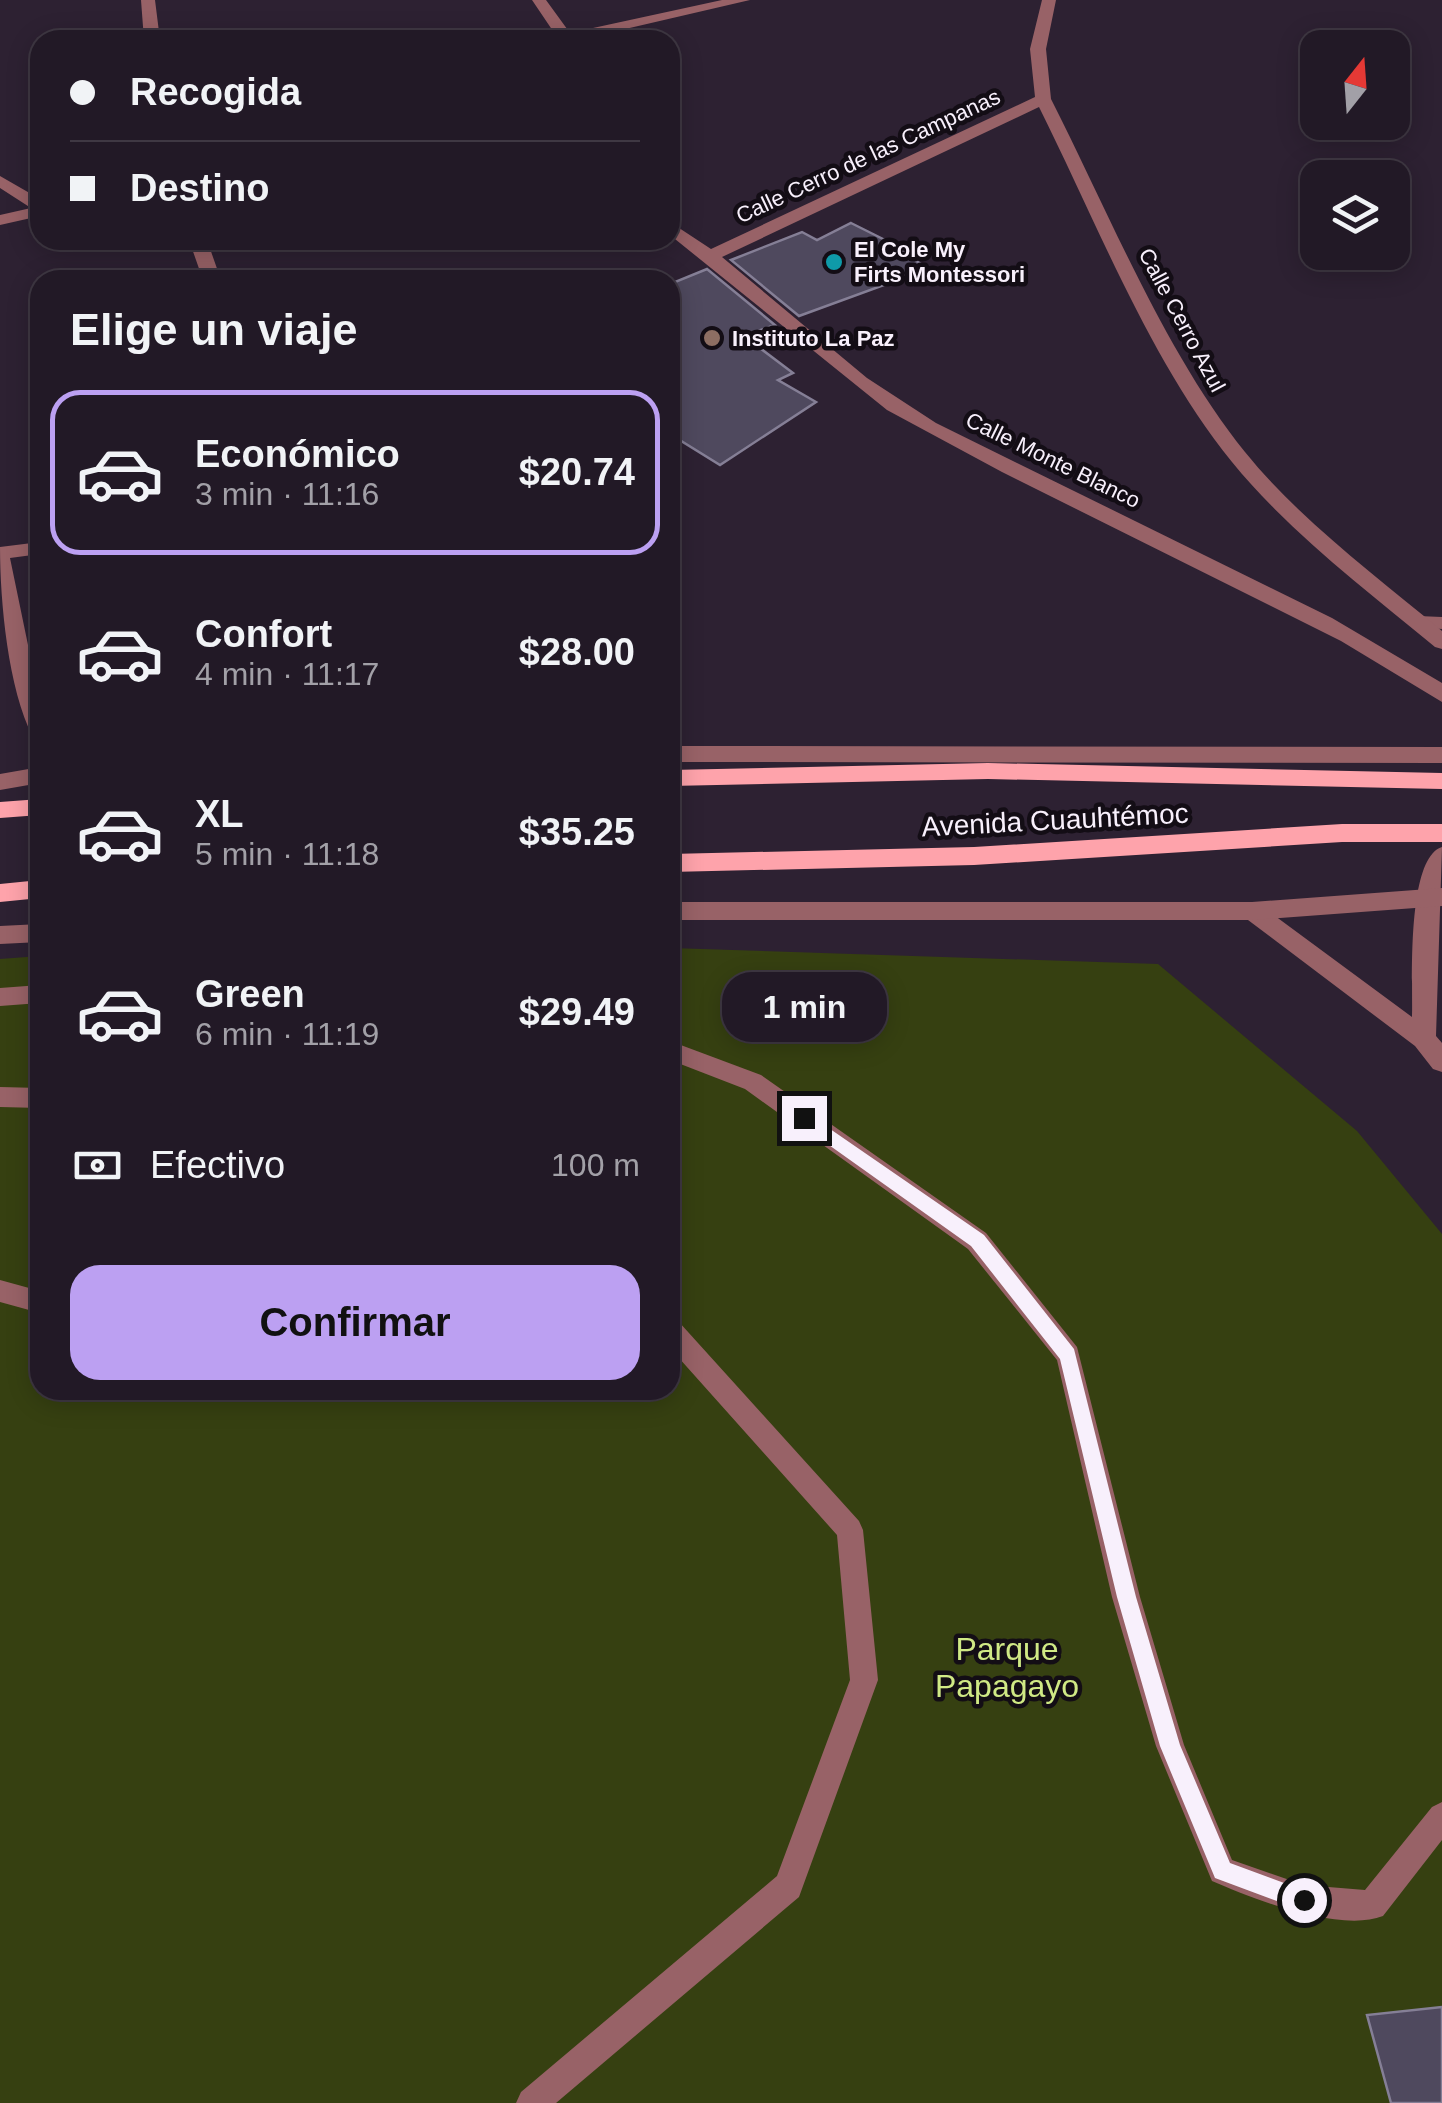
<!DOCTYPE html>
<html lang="es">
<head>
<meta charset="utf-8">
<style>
	body { margin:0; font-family:Arial,sans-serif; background:#2a222e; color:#f1f3f6; height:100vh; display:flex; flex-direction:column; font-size:38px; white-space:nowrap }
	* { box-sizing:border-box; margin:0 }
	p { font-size:32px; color:#a2a0a7 }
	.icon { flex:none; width:55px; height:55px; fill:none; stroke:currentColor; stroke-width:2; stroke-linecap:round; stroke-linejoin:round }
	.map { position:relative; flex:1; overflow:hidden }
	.side { position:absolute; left:30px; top:270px; width:650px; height:1130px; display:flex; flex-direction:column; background:#221926; border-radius:30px; box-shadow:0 5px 25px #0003,0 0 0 2px #3f3843 }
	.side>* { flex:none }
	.hud { position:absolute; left:30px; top:30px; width:650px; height:220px; border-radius:30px; box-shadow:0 5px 25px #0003,0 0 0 2px #3f3843; display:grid; align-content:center; height:220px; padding:0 40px; background:#221926 }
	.needle { width:65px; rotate:17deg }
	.fabs { position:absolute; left:1300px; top:30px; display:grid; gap:20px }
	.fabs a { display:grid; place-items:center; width:110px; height:110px; border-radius:20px; background:#221926; box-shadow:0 5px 25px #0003,0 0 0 2px #3f3843; font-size:50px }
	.end { position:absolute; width:45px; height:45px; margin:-22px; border:12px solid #f8f0fc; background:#111; box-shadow:0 0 0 5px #111 }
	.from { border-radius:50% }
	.bubble { position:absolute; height:70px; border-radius:30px; background:#221926; box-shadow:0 5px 25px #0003,0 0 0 2px #3f3843; font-size:32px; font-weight:600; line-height:70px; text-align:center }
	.hud b { display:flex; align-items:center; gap:35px; height:95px; font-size:38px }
	.hud b+b { border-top:2px solid #3f3843 }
	.hud i { width:25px; height:25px; background:#f1f3f6 }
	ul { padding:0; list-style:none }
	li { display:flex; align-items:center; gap:30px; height:165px; margin:0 20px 15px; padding:0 20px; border:5px solid transparent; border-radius:30px }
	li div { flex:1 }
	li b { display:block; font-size:38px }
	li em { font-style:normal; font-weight:600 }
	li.current { border-color:#bca0f2 }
	li>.icon { width:90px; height:90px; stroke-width:1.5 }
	h2 { padding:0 40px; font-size:45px; line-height:120px }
	.pay { display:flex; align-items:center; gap:25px; height:110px; padding:0 40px; font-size:38px }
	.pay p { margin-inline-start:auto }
	.primary-button { display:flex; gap:20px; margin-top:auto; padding:20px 40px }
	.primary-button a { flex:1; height:115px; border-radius:30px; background:#bca0f2; color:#111; font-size:40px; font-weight:600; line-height:115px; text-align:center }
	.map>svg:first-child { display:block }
	.green { fill:#364011 }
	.building { fill:#4f495e; stroke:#857f96; stroke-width:2.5 }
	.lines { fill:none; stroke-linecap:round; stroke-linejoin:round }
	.service { fill:#986267; fill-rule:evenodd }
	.minor { fill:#986267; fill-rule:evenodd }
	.tertiary { fill:#986267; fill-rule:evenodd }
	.primary { fill:#fea3ab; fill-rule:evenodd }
	.route { fill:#f8f0fc }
	.culture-dot { fill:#0f9aa8; stroke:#130d15; stroke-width:4 }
	.education-dot { fill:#8d6e63; stroke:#130d15; stroke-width:4 }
	.labels { text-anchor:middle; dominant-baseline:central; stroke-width:9; stroke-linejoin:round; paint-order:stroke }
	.far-street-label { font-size:22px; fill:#f8f0fc; stroke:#130d15 }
	.far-poi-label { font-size:22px; font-weight:bold; fill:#f8f0fc; stroke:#130d15; text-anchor:start }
	.street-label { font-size:28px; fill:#f8f0fc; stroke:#130d15 }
	.near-park-label { font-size:32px; fill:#d0e985; stroke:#130d15 }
</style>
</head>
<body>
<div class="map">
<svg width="1442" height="2103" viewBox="0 0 1442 2103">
	<rect width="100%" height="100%" fill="#2d2132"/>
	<path class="green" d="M670,948l488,16 199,167 85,103v869h-1442v-1144l40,-3v434h630z"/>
	<path class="building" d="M851,223l38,19 39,27 -129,47 -68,-56 71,-28 15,8z
		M707,269l68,56 -31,11 49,37 -15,7 38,22 -96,63 -50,-31v-150z
		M1442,2007v96h-51l-24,-88z"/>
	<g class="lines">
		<path class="service" d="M40,542v12l-30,4 30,145v36l-7,-2c-25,-48 -33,-136 -33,-190z
			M1418,616l24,1v12l-31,-2v-10z
			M40,985v18l-40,3v-18z
			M670,1041l91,34 225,158 91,114 63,250 44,148 48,115 72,25 61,5 67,-83 10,-5v38l-59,76c-43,17 -130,-17 -171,-35l-56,-135 -44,-149 -55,-237 -89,-111 -223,-160 -75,-29z
			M0,1087l40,1v20l-40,-1z
			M0,1280l40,11v22l-40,-11z
			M670,1319l9,3 180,199 4,9 15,150 -79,217 -243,206h-40l5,-11 256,-216 73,-196 -13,-145 -167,-187z"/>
		<path class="minor" d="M141,0h14l5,40h-16z
			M532,0h14l24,33 152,-33h28l-172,40h-19z
			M1042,0h14l-10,49 5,50c58,114 114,254 194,353 55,68 130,123 197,179v18l-7,-2c-70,-58 -146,-115 -203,-185 -82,-101 -135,-239 -193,-355l-317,150 145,121 69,45 396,195 110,65v19l-101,-61 -339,-169 -115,-62 -217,-175v-13l41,27 324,-152 -5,-48z
			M0,176l40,23v17l-40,9v-10l31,-7 -31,-20z
			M189,240h18l14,40h-18z
			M1442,847l-6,189 6,7v29l-9,-3 -18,-23 -171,-129 -4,-6 4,-6h16l152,112c1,-33 -6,-159 30,-170z"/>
		<path class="tertiary" d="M670,746l772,1v16l-772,-1z
			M40,767v16l-40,7v-16z
			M1442,888v18l-190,14h-582v-18h582z
			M40,924v18l-40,2v-18z"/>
		<path class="primary" d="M988,763l454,10v16l-454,-10 -318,7v-16z
			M40,799v16l-40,3v-16z
			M1342,824h100v18h-100l-368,23 -304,7v-18l304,-7z
			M40,880v18l-40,4v-18z"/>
	</g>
	<path class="route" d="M804,1111l180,124 90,114 62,248 44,148 50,118 81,30 4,7 -4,8 -7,3 -89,-33 -55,-132 -43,-149 -57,-238 -89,-113 -173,-123 -2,-5z"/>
	<circle class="culture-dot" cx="834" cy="262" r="10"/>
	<circle class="education-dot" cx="712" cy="338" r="10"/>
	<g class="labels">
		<g class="far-street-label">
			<text transform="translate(868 156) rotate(-25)">Calle Cerro de las Campanas</text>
			<text transform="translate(1182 320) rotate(62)">Calle Cerro Azul</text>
			<text transform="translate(1053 460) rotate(26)">Calle Monte Blanco</text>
		</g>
		<g class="far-poi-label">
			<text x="854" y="249">El Cole My<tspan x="854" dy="25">Firts Montessori</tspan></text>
			<text x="732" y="338">Instituto La Paz</text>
		</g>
		<g class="street-label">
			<text transform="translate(1055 820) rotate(-3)">Avenida Cuauhtémoc</text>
		</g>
		<g class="near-park-label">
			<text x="1007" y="1649">Parque<tspan x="1007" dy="37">Papagayo</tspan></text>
		</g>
	</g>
</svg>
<div class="fabs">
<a><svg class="needle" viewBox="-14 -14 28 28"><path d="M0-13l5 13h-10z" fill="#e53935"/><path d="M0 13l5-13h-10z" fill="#a2a0a7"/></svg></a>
<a><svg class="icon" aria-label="layers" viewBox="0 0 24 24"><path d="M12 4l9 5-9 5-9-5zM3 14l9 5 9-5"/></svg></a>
</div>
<i class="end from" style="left:1304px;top:1900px"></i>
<i class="end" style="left:804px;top:1118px"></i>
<div class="bubble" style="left:722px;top:972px;width:165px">1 min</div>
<div class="hud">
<b><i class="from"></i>Recogida</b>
<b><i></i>Destino</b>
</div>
<section class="side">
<h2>Elige un viaje</h2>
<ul>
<li class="current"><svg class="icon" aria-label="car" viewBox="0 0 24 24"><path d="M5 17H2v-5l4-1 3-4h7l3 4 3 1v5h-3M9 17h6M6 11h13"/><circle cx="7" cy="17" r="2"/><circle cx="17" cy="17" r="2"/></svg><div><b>Económico</b><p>3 min · 11:16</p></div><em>$20.74</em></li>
<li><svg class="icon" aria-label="car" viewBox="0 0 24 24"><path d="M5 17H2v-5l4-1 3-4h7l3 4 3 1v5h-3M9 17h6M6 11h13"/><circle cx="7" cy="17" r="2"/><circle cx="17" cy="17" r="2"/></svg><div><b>Confort</b><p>4 min · 11:17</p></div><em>$28.00</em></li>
<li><svg class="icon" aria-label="car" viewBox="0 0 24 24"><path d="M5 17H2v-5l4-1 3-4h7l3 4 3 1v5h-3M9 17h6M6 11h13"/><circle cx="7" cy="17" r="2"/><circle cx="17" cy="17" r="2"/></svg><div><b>XL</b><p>5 min · 11:18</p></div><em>$35.25</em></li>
<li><svg class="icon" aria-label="car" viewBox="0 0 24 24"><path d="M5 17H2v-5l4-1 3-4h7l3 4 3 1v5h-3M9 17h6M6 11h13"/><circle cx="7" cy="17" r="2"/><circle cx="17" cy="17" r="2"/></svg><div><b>Green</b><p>6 min · 11:19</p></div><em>$29.49</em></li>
</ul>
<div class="pay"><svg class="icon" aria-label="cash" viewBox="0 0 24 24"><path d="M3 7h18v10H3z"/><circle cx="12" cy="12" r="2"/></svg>Efectivo<p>100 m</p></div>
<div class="primary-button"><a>Confirmar</a></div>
</section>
</div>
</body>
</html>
